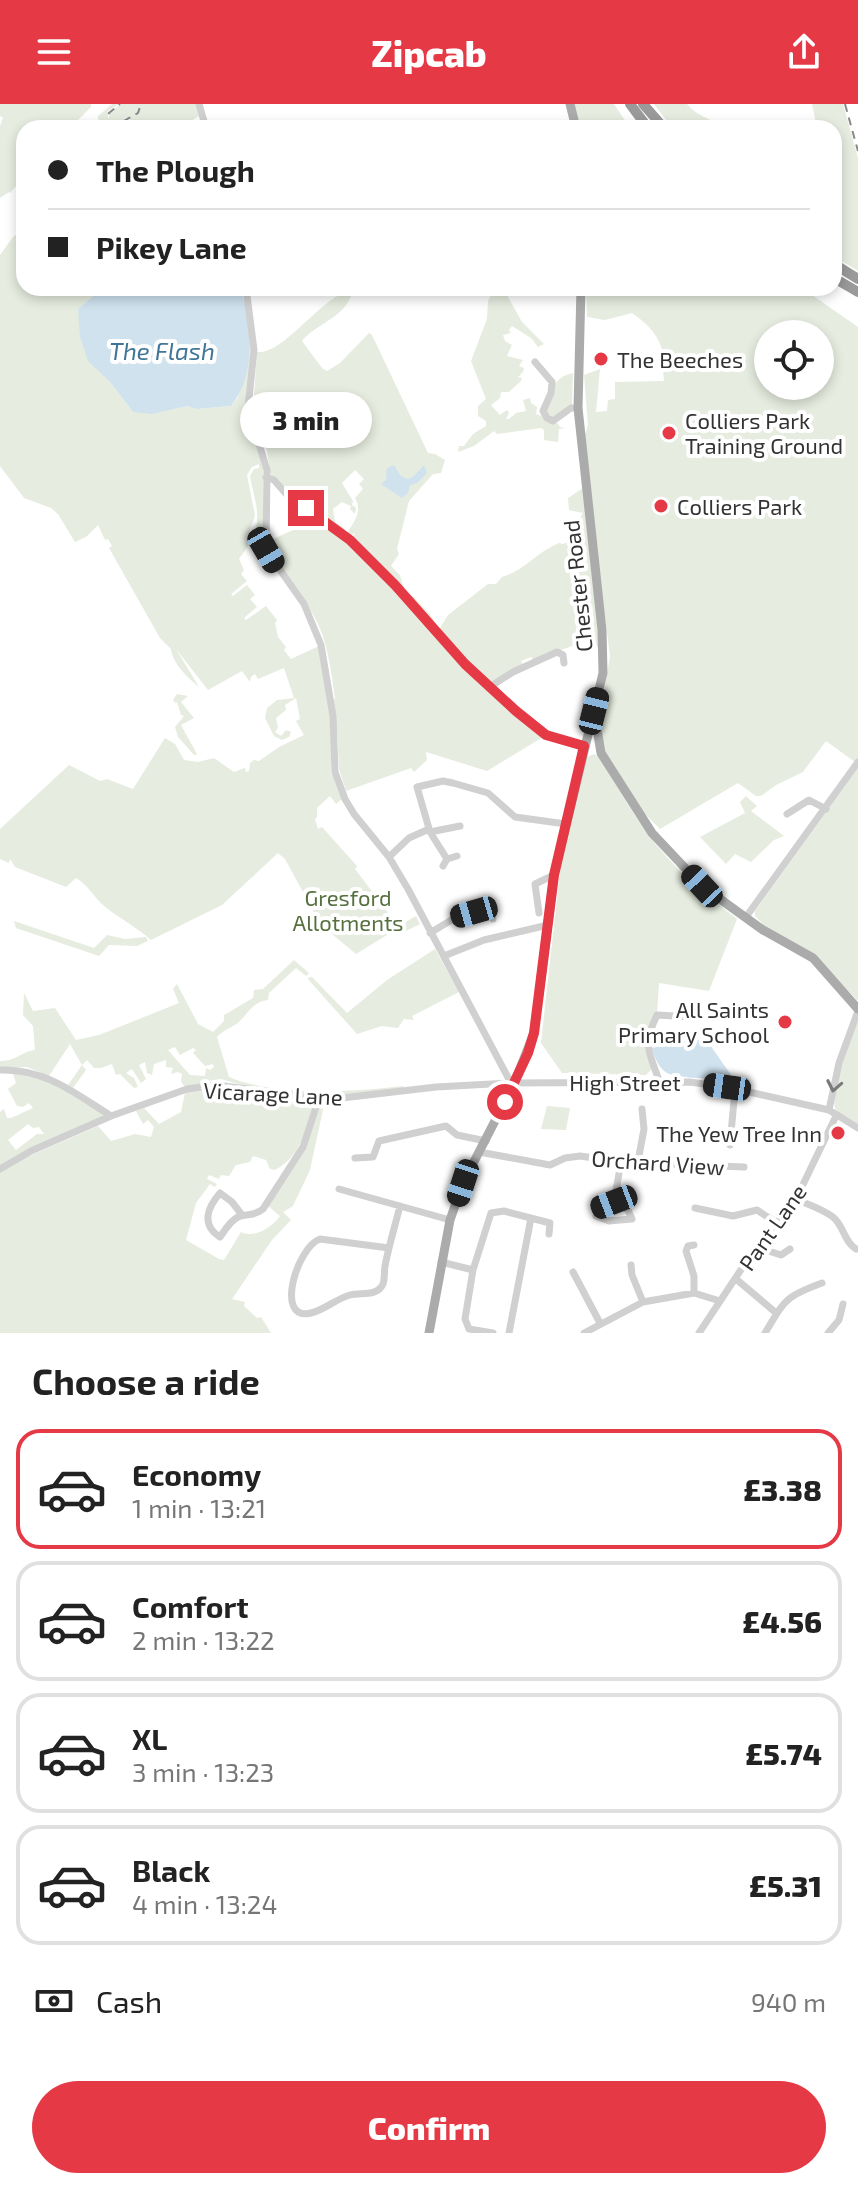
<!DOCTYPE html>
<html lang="en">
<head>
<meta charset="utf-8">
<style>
	body { margin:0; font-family:"Exo 2",sans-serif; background:#f2f2f2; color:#222; height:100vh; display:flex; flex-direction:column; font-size:30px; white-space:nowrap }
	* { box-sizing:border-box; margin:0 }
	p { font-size:26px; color:#767676 }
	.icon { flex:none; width:44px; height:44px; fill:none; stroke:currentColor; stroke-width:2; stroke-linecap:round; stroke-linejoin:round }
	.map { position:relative; height:1229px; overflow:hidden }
	.side { display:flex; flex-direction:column; background:#fff; flex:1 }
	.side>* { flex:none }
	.top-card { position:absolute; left:16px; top:16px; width:826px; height:176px; border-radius:24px; box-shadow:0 4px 12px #0003; display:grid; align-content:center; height:176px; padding:0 32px; background:#fff }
	.tools { position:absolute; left:754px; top:216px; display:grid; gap:16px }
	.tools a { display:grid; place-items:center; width:80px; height:80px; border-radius:50%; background:#fff; box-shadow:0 4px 12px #0003; font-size:40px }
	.end { position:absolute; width:36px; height:36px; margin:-18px; border:10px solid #e63946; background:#fff; box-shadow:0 0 0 4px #fff }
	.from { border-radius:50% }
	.bubble { position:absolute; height:56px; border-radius:28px; background:#fff; box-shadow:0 4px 12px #0003; font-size:26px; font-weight:800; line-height:56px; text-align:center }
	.car { position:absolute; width:24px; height:48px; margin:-24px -12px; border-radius:10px; box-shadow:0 0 6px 2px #0007; background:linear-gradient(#222 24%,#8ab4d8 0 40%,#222 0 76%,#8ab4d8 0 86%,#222 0) }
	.top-card b { display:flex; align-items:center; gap:28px; height:76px; font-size:30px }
	.top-card b+b { border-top:2px solid #e0e0e0 }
	.top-card i { width:20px; height:20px; background:#222 }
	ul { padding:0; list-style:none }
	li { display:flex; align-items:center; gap:24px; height:120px; margin:0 16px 12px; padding:0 16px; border:4px solid #e0e0e0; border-radius:24px }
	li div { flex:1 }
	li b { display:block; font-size:30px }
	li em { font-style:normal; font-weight:800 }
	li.selected { border-color:#e63946 }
	li>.icon { width:72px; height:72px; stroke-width:1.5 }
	h2 { padding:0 32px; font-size:36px; line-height:96px }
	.pay { display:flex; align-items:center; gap:20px; height:88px; padding:0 32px; font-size:30px }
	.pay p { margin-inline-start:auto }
	.button { display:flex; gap:16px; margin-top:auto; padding:16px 32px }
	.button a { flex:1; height:92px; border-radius:48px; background:#e63946; color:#fff; font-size:32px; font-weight:800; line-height:92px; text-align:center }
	header { display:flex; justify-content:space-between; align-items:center; height:104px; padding:0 32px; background:#e63946; color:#fff; font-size:36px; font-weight:800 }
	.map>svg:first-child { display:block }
	.green { fill:#e6ecdf; fill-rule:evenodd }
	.water { fill:#cfe2ee }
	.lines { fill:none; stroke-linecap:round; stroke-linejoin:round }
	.minor { stroke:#d0d0d0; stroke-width:7 }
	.major { stroke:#ababab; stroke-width:9 }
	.highway { stroke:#9a9a9a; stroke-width:10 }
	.rail { stroke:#888; stroke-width:2; stroke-dasharray:8 6; stroke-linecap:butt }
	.oneway { stroke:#7a7a7a }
	.route { stroke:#e63946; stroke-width:10 }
	.poi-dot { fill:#e63946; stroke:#fff; stroke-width:3 }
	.labels { text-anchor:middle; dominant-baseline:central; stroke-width:8; stroke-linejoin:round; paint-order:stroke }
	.poi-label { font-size:22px; fill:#333; stroke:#fff; text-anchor:start }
	.street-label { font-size:22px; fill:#333; stroke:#fff }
	.park-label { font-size:22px; fill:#56703f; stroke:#fff }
	.water-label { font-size:24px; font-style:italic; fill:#3f7597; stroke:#fff }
</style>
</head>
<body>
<header><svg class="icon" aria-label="menu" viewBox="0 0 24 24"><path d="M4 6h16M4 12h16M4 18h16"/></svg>Zipcab<svg class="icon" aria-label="share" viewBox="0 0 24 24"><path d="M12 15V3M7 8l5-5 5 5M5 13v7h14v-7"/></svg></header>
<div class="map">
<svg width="858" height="1229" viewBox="0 0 858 1229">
	<rect width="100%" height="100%" fill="#fff"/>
	<path class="green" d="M0,0h91v3l-21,21 -5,-2 -4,2 -5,-5 -5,5h-27v49l-14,16 -1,-1 -9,6v-72l3,-8 -3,-2z
		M112,0h7l-11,7v8l3,-8 10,-7h75l3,12 -19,12h-56l7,-8 -5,-3 -7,6h-9l1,5h-24l8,-5 4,1 -1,-8z
		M574,0h40l16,24h-50z
		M654,0h33c9,12 23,13 34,24h-49z
		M812,0h31l15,54v113l-24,-15v-128h-17z
		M24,125v59h78l-24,21 32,73 23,30 40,-3 14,-3 11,3 33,-3 7,-9 9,-89 -6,-20h4l7,44 -6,77 17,52 1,89 -1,8 -9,-7 1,-6 -3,-6c11,-22 2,-39 -2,-63l4,-7 5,-1v-4l-7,3 -5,8 8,41 -8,21 4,5 -12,17 5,11 -3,4 6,7 -16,13 2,2 14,-11 8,10 -5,4 7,8 -13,11 2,2 20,-14 11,14 -2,3 3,14 8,10 -2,3 7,9 28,-13 9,55 7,-2c-4,-28 -7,-58 -21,-83 -14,-24 -39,-48 -45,-75l26,-12 14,-16 51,39 2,-5 -9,-8 1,-6 -3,3 -4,-2c7,-14 16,-21 8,-36l8,-9 -4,-5 5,-5 -9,-9 -13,13 11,18 -1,4 4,3 -1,6 -5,-5 1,-3 -9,-4 -9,7 2,13 10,7 -2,2 -54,-36 -19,-22 -3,-22 -14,-40 4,-59c28,3 66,-59 95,-61 -4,26 -36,32 -50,50l20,27 5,3 13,-8 29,-30 3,2 56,118 7,1 10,6 -4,13 -8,1 -24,27 -12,48 2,5 -8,12 9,9 6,20 7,1c7,9 18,17 22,27l-3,9 3,4 13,-21 40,-31h8l6,-7c22,-6 36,-26 57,-34l4,1 15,-7 5,-10 -3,-9 3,-5 -14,-3 -1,-12 15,-10 10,81 6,80 -7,-10 -59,21 -2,-3 -10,4 2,4 -33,18 53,54 -56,34 -61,-19 1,8 -13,12 -3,-4 -65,23 -7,-22 -2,-39 -6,4v38l11,27 -6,5 -6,-8 -13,12v9l-2,2 3,10 4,-2 35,39 -2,3 40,53 9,1 12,-7 4,8 -14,7 -19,4 -31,19 -35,-29 -36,-66 -7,-6 -56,52 -71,35c-14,-13 -33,-22 -48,-35 -10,-9 -15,-20 -27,-27l-10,9 -51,-20 -5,-8 -1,4 -9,-4v-30l69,-64 31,16 7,-2 26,10 32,-51 10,6 9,16 14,2 16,-4 20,14 11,-4 1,4 3,-1 1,-8 4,-3 5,1 20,-14 25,-12 -8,-14 4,-2 -4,-21 -11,7 1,5 -10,8 2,10 -3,4 6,4 5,-6 5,2 -2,5 -7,3 -8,-4 -9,-18 2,-10 10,-8 17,-2 -10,-30 -26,11 -3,-5 -4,3 -1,5 -8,-11 -34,19 -32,-41 23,38c-12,-10 -26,-23 -28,-38l-11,-11 -51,-90 3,-2 -4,-7 -3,1 -7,-15 -12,12 -11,5 -17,-28 -7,-6 -27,-10 -24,-32v-211l13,-18z
		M495,184h8l19,34 22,22 -6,3 -7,-9 -19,-12 -3,4 2,3 -8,2 2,6 7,4 -5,11 16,4 -4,6 5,2 -1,4 -5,5 4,1 -1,3 -12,11h-8l-1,6 -9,7 9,10 7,-5 2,3 -3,6h3l7,-6 10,-2 -3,-11 7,-2 1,5 6,4 -1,7 20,7 4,6 5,1 -6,1 -1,13 -14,-2v-10l-3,-2 -44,6 -3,-3 -20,15 -16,6 1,-6h5l9,-12 13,-8v-5l-8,-5v-10l8,-7 -15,-38 16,-42 1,-18z
		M586,184h216l56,39v430l-3,5 -29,-21 -23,31 -27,13 -15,11h-5l-18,-13 -78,46 -17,-17 -38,-59 -7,-23 12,-74 -27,-215 5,-16 -4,-50 16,-6 -4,43 11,-1 1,-11 7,-1v-17l49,-1 -1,-11 4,-2c-7,-29 -10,-37 -35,-55l-27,7 -18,-3zM768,230h52v52h-52z
		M573,269l-1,32 -16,13 -6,-1 -5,-8c6,-17 8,-32 28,-36z
		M177,590l11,2 -7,6 13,16 -13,7 16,29 -3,1 -16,-18 -3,-10 9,-11 -3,-1 -4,-13 -2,1 -2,-3z
		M594,650l5,3c21,33 40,70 67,99 21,24 46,43 71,63l-28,72 -50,-8 -2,32 -10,21 7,31 -8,8 -84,-2 -21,-30 21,-190 23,-95z
		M858,664v233l-22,-23 -64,-45 -17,-17v-5z
		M746,692l11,10 -6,5 33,25 -10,4 -23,22 -16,-8 -9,10 -26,-27 45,-24 -5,-11z
		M14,817l80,27 13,-13 18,4 21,-2 2,4 -11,5 -28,-1 -10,11 -83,-28z
		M435,845l24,43 -47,24 2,4 -10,-1 -6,9 -16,-2 -25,8 -50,-56 5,-1 35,36 40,-33z
		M294,856l15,13 -3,3 -10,-8 -27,25 -1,7c-19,2 -21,19 -35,26 -7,4 -10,5 -16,11l12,40c47,20 124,15 174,9l1,3 -78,7 -81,-10 -24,-7 -12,2 19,10 85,14c-8,27 -12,51 -38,65l-5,-1 -4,-9 -13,-4 -3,6 -14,3 -7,11 -8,-1 -2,4 -10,-4 -2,4 10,5 -2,3 -5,-3 -14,19 -10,37 33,19 5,1 17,-28c14,7 31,-5 39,-16l-12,-10 34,-51 18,-49 4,-1 -14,65 -17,36 -10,6 8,8 -19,20 -40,59 13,3 -1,4 13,12 4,-1 10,16h-271v-161l11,-8 87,-38 13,15 24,-7 16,3 3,-10 -6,-7 -5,4 -7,-13 8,-3 15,16 22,-12 5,-24 -5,-6 1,-8 -4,-2 -7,2 2,-6 -7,-1v-7l-12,4 -2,11 -5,-2 -2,-11 -6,3 7,14 -5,4 -9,-14 -6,4 8,5 4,9 -4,1 -14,-14 -4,1 -4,-11 -11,4h-7l-7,-8 -5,5 4,5 -13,18 -5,-3 14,-20 -12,-21 -21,32 -22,-9 -27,1v-7c17,0 20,-9 35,-11l-2,-24 -10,-11 1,-22 9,18 22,-3 21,32 23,-5 80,-32 -6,-14 4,-5 21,40 15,8 11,-11v-6l29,-17 1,-8 9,-1zM175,943l5,8 13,-7 3,2 -3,3 12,13 8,-2 1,3 -4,3 -4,-2 -1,8 -15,-1 -22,-25z
		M858,917v103c-6,-4 -19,-8 -22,-14 -8,-14 16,-73 22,-89z
		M12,967l42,9 54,35 -108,51v-54l4,-3 3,9h4l22,-10 -4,-5 -6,4 -6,-1 -9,-17 8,-6zM28,1020l5,4 6,-1 5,7h-7l-21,16 -8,-10z
		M547,1002l23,2 -4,22 -25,-1z"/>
	<path class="water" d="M102,184h139c10,37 16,86 -10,118l-34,3 -10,-3 -35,8 -19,-2 -23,-30 -22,-21 -8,-24 -2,-28z
		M394,361l6,10 7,4 6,-2 11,-12 3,8 -10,10 -7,2 -2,8 -6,5 -21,-14 5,-4 1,-12z
		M692,935l16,3 23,33c-8,6 -52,3 -62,-1 -10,-5 -14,-15 -17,-26z"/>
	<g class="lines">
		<path class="minor" d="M199,0l7,24
			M246,184l8,62 -6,58 19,62 -1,80 38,54 17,41 12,71 2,56 10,27 9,15 35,43 19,32 103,194
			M535,258l17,20 -1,11 -8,18 4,7 6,3 18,-13h7
			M266,373l8,3 13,15 63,45 45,45 70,79 51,47 30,24 38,11
			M491,582l22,-14 44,-20 6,3 1,8
			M787,710l22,-14 17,9
			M460,722l-30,6 -13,-45 26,-6 10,2 35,10 27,24 51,7
			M430,728l17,27
			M389,753l20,-19 20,-9
			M443,762l4,-7 10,-3
			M539,809l-4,-29 19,-9
			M746,813l112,-155
			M430,829l28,-17 32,-9 3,12
			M444,852l40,-16 64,-15
			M0,966c44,-2 75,23 111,46
			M659,976c-11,-29 -16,-36 -2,-65l34,2
			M829,1006l10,-47 19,-52
			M730,1041l5,-56
			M479,1048l71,13 15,-7 15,-2 41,6 123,5
			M355,1054l18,-1 6,-16 67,-15 11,9 29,6
			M638,1057l6,-32 -2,-20
			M0,1065l31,-18 80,-35 76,-27 29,-4 101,13h25l94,-11 75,-4 178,-1 38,5 102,23 29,18
			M339,1085l111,31
			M796,1095c11,5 27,10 37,18 11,9 11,25 23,32
			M614,1098l14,8 4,9 -23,2 -13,-5 3,-8 15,-6 7,-40
			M695,1104l38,8 24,-6 18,12
			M242,1111l-10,-13 -12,-9c-13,15 -19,32 0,44 5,-7 10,-16 18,-20 10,-4 15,0 25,-8l40,-62 16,-49
			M694,1141l-6,1 -2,5 8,25v17
			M756,1143l25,8 9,-6
			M389,1144l-69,-9c-23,8 -46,83 -9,74 13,-3 25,-14 39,-18 11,-3 27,2 33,-11 2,-6 1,-13 2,-18 4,-21 10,-40 15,-60
			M441,1158l32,8 -8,49 4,10 24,4
			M631,1161l1,10 11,27
			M473,1166l18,-57 13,-2 46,12 -1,11
			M573,1168l27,51
			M736,1175l39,33
			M509,1229l22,-115
			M584,1229l59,-31 51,-9 26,8
			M699,1229l57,-86 40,-48 40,-83
			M765,1229c20,-33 19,-36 57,-50
			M828,1229l11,-13 4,-16"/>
		<path class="major" d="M570,0l6,24
			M595,613l6,36 51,80 50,53 61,44 50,28 45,51
			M429,1229l21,-113 13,-37 51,-99 20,-51 20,-158 49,-202 -1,-43 -24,-222 3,-120"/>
		<path class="highway" d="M630,0l18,24
			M643,0l21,24
			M834,160l24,15
			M834,174l24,14"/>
		<path class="rail" d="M845,0l13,47
			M106,24l3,-15 11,-9
			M111,24l27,-15 3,-9"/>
	</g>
	<defs><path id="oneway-chevron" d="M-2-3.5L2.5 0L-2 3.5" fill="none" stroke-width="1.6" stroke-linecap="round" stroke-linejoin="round" transform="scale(2)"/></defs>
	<use class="oneway" href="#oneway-chevron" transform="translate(834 982) rotate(101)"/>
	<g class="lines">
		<path class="route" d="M306,404l44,32 45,45 70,79 51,47 30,24 38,11 -30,129 -20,158 -6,20 -23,49"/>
	</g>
	<g class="poi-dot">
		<circle cx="601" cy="255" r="8"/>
		<circle cx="669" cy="329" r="8"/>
		<circle cx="661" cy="402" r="8"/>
		<circle cx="785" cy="918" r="8"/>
		<circle cx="838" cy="1029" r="8"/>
	</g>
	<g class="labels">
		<g class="poi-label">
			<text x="617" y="255">The Beeches</text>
			<text x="685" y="316">Colliers Park<tspan x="685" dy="25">Training Ground</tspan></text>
			<text x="677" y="402">Colliers Park</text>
			<text x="769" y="905" text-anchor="end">All Saints<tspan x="769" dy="25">Primary School</tspan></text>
			<text x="822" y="1029" text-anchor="end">The Yew Tree Inn</text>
		</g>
		<g class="street-label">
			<text transform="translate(577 482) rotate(-96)">Chester Road</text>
			<text x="625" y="978">High Street</text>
			<text transform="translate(273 989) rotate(3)">Vicarage Lane</text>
			<text transform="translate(658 1058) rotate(4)">Orchard View</text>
			<text transform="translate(772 1123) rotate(-55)">Pant Lane</text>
		</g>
		<g class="park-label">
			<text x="348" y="793">Gresford<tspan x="348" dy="25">Allotments</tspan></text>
		</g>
		<g class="water-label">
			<text x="162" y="246">The Flash</text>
		</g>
	</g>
</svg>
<div class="tools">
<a><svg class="icon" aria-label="locate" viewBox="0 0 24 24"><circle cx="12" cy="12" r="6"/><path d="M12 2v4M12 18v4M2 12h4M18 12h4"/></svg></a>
</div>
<i class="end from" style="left:505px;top:998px"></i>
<i class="end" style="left:306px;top:404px"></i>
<div class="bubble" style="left:240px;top:288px;width:132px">3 min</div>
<i class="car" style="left:266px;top:446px;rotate:150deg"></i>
<i class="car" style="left:594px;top:607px;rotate:14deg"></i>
<i class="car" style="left:702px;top:782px;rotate:317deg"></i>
<i class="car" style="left:474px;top:808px;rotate:254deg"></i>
<i class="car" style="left:727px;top:983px;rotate:278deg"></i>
<i class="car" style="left:463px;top:1079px;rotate:198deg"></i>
<i class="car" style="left:614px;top:1098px;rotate:249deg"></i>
<div class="top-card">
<b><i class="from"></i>The Plough</b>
<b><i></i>Pikey Lane</b>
</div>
</div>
<section class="side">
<h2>Choose a ride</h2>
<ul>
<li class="selected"><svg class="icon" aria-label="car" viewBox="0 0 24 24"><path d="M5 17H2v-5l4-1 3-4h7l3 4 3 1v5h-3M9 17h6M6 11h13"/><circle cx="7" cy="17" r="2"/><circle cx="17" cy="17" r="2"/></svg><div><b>Economy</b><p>1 min · 13:21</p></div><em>£3.38</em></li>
<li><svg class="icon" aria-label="car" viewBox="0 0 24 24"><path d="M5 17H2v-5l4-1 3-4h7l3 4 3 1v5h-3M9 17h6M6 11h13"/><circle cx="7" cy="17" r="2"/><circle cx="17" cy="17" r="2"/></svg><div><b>Comfort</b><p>2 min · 13:22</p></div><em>£4.56</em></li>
<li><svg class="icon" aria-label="car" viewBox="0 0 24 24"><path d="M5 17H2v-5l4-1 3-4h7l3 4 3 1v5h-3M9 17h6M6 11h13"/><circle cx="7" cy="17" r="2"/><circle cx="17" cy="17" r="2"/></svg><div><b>XL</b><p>3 min · 13:23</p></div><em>£5.74</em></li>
<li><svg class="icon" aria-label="car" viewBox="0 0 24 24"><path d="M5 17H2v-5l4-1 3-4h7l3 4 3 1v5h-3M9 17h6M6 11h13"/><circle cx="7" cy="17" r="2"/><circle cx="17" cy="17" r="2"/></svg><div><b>Black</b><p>4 min · 13:24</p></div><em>£5.31</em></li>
</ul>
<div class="pay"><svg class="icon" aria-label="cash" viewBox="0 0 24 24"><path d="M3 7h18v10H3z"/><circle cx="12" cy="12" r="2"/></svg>Cash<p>940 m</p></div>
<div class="button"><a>Confirm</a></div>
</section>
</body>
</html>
